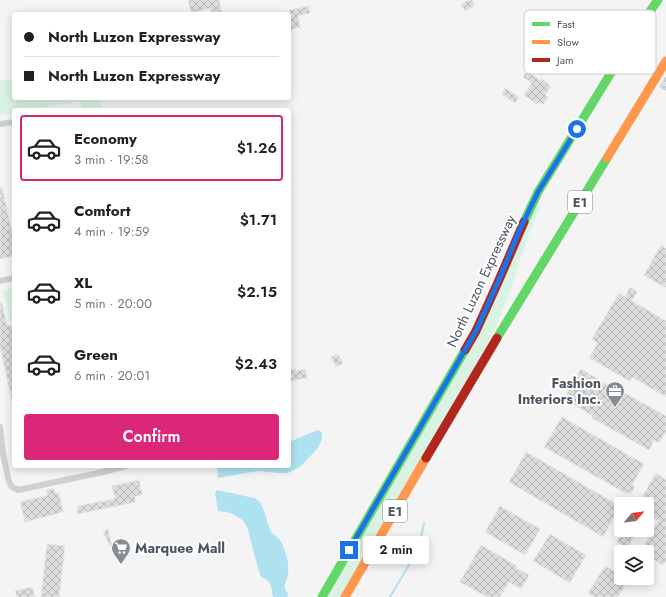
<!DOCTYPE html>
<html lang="en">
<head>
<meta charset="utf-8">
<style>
	body { margin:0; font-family:Jost,sans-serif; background:#f2f2f2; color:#202124; height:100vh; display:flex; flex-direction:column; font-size:15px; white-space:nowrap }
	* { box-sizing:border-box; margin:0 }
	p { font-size:13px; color:#757577 }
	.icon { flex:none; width:22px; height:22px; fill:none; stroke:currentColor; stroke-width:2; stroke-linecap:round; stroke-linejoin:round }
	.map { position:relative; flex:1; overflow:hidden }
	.side { position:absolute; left:12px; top:108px; width:279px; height:360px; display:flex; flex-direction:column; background:#fff; border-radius:4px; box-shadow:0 2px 10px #0003 }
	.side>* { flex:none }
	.top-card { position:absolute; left:12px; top:12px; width:279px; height:88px; border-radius:4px; box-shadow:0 2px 10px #0003; display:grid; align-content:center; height:88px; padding:0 12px; background:#fff }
	.needle { width:26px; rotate:61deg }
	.buttons { position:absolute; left:614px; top:497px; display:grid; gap:8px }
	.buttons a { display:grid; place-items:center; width:40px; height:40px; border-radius:4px; background:#fff; box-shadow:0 2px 10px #0003; font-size:20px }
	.end { position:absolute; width:18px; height:18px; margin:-9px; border:5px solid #1a73e8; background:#fff; box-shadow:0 0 0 2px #fff }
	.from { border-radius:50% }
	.bubble { position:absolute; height:28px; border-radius:4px; background:#fff; box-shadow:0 2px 10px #0003; font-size:13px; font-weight:600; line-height:28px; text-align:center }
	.top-card b { display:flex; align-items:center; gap:14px; height:38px; font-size:15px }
	.top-card b+b { border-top:1px solid #e0e0e0 }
	.top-card i { width:10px; height:10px; background:#202124 }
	ul { padding:7px 0 0; list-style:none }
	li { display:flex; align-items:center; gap:12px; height:66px; margin:0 8px 6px; padding:0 4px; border:2px solid transparent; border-radius:4px }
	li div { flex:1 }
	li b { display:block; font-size:15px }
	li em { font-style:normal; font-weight:600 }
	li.current { border-color:#db2777 }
	li>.icon { width:36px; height:36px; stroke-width:1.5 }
	.cta { display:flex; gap:8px; margin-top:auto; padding:8px 12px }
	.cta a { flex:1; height:46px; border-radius:4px; background:#db2777; color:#fff; font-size:16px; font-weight:600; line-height:46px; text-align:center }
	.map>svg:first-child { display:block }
	.green { fill:#d9f2e3 }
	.water { fill:#aee2f0 }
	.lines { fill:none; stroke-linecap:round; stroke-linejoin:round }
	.stream { stroke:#aee2f0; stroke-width:2 }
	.building { fill:url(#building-cross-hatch); stroke:#e5e6e7 }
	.street { stroke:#ced0d2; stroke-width:6 }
	.fast { stroke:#63d668; stroke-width:9 }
	.slow { stroke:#ff974d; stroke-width:9 }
	.jam { stroke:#b3261e; stroke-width:9 }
	.route { stroke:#1a73e8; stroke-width:5 }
	.labels { text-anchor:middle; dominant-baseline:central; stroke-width:4; stroke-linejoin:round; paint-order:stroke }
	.shield { fill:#fff; stroke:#808990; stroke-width:1 }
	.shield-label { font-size:13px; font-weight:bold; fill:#4a5661 }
	.street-label { font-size:14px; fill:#4a5661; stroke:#fff }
	.poi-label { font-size:14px; font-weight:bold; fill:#4a5661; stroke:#fff; text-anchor:end }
	.key { fill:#fff; stroke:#c9ccd0; stroke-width:1 }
	.key-label { font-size:11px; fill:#4a5661 }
</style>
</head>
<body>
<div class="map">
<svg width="666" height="597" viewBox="0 0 666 597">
	<defs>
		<pattern id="building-cross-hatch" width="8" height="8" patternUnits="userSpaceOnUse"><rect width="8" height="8" fill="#ddddde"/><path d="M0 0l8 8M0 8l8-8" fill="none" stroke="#b5b6b7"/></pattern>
	</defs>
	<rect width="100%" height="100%" fill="#f4f4f4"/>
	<path class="green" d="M14,79v19h86l2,12h-20l-2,-9 -51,9h-15v3l-14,2v-34z
		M535,205l5,3 -12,28 -20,61 -13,31 -11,23 -142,246h-16l76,-132z
		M14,288v32l-4,1 -7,-31z"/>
	<path class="water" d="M318,430l4,2v7l-4,9 -17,18 -7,4 -7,3h-7l-22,-2 -40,7 -1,-12h72v-24z
		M217,490l37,8c12,5 11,24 18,35 2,2 5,4 7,6 5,6 7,16 9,23 0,5 1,12 -1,16 -2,8 -5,8 2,17l-2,2h-14c-1,-5 -1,-12 -5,-16 -4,-4 -7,-2 -9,-9l-12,-45c-1,-2 -2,-4 -4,-6 -5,-6 -17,-10 -25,-10l-3,-18z"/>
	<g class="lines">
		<path class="stream" d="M390,597l29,-49 5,-25"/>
	</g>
	<path class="building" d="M188,0h31l3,14h-10l-2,-6 -19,5z
		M468,0h4l3,5 -9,6 -5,-6z
		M309,6l1,7 -12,3 2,11 -11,3v-20z
		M527,71l14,10 1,-2 7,5 -1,1 3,2 -6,8 3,2 -5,8 -4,-3 -2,2 -13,-9 8,-12 -9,-6z
		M666,76v15l-7,-4z
		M505,88l14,9 -4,6 -13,-9z
		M0,188h2l12,53v15l-14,3z
		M661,245l5,4v39l-22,-13z
		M630,287l7,5 -5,9 34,20v76l-34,-20 -2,4 -41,-23 9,-15 -6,-4 27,-46 6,4z
		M0,303h2l5,23 7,-1v76h-2l-12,-54z
		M338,354l5,9 -7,4 -5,-10z
		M295,369l1,2 9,-2 2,9 -18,3v-11z
		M581,369l30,18 1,-1 54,30v15l-7,12 -5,-3 -5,10 -57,-32 1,-2 -29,-17z
		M562,417l82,47 -12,21 3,2 -4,7 -3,-2 -1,2 -83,-47z
		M526,452l94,54 -17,31 -94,-55z
		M656,473l10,7v80l-3,5 -16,-10v-3h-7l19,-31 -12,-7v-10h-9z
		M139,480l3,15 -7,1 1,6 -58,12 -1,-8 38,-7 -3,-13z
		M54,488l1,5h4l4,19 -38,10 -5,-20 28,-7 -2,-5z
		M500,506l40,23 -15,26 -40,-23z
		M108,529l4,17h-2l-7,-14z
		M624,530h14l-10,18 -11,-6z
		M550,534l36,21 -16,28 -37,-22z
		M47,544l18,2 -6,51h-18z
		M481,545l36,21 -1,2 13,7 -8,14 -12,-7 -9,15h-13l-27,-15z
		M605,566l16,10v2h3l4,2 -10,17h-24l-6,-4z
		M32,587l3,10h-18l-2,-6z"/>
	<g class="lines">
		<path class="street" d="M0,124l14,-2
			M0,281l14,-3
			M0,427l3,27 5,24 2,6 2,3 6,3 85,-18 23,-6"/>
		<path class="fast" d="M524,222l14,-30 101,-165 19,-27
			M497,338l110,-180
			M322,597l143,-247"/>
		<path class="slow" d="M607,158l59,-97
			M345,597l81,-139"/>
		<path class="jam" d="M465,350l11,-19 23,-51 25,-58
			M426,458l71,-120"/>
	</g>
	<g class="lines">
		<path class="route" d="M349,550l127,-219 23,-51 21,-51 18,-37 39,-63"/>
	</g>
	<defs>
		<g id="office-pin" transform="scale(1)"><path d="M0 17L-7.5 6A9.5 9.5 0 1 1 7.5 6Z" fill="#868d94" stroke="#fff"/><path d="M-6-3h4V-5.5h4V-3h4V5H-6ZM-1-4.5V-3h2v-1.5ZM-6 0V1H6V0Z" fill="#fff"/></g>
		<g id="supermarket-pin" transform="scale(1)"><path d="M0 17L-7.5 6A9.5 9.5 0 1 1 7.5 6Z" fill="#868d94" stroke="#fff"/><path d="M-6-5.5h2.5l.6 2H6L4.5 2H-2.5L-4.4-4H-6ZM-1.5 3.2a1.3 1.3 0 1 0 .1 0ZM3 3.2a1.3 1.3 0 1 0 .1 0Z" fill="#fff"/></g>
	</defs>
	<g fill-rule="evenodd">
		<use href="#office-pin" x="615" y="391"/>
		<use href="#supermarket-pin" x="121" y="548"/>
	</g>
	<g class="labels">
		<g class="shield">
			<rect x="568" y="191" width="24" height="22" rx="3"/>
			<rect x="383" y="500" width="24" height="22" rx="3"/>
		</g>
		<g class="shield-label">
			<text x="580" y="202">E1</text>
			<text x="395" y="511">E1</text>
		</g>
		<g class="street-label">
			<text transform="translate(481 281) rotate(-65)">North Luzon Expressway</text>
		</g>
		<g class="poi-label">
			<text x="601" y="383">Fashion<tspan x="601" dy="16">Interiors Inc.</tspan></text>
			<text x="135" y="548" text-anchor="start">Marquee Mall</text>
		</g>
	</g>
	<rect x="524" y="10" width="132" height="64" rx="6" class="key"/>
	<rect x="532" y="22" width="18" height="4" fill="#63d668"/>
	<rect x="532" y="40" width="18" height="4" fill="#ff974d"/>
	<rect x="532" y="58" width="18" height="4" fill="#b3261e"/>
	<g class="key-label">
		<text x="557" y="28">Fast</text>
		<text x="557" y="46">Slow</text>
		<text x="557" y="64">Jam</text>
	</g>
</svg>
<div class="buttons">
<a><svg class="needle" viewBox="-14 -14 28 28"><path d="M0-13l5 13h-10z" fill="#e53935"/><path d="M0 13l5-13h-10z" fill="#757577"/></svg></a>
<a><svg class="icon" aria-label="layers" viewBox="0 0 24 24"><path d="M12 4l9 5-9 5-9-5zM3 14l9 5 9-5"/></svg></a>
</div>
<i class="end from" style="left:577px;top:129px"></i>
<i class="end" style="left:349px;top:550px"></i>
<div class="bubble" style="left:363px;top:536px;width:66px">2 min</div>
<div class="top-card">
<b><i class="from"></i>North Luzon Expressway</b>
<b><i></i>North Luzon Expressway</b>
</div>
<section class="side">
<ul>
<li class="current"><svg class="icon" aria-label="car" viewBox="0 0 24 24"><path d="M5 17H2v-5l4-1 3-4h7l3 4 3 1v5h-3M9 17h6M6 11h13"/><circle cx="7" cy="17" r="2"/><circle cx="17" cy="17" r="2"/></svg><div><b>Economy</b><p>3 min · 19:58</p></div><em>$1.26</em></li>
<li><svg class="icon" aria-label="car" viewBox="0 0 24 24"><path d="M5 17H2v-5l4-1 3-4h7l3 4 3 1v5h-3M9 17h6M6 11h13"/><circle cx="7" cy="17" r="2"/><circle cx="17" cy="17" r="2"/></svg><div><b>Comfort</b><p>4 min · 19:59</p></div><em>$1.71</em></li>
<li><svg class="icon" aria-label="car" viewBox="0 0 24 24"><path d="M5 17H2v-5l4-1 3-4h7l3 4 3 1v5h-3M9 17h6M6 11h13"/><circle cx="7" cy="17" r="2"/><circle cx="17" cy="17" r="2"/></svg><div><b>XL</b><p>5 min · 20:00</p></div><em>$2.15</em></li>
<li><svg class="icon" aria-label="car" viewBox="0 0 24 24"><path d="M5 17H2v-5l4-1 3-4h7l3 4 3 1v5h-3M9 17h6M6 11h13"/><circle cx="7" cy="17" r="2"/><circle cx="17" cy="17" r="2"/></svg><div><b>Green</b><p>6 min · 20:01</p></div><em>$2.43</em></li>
</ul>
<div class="cta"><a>Confirm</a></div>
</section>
</div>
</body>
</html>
